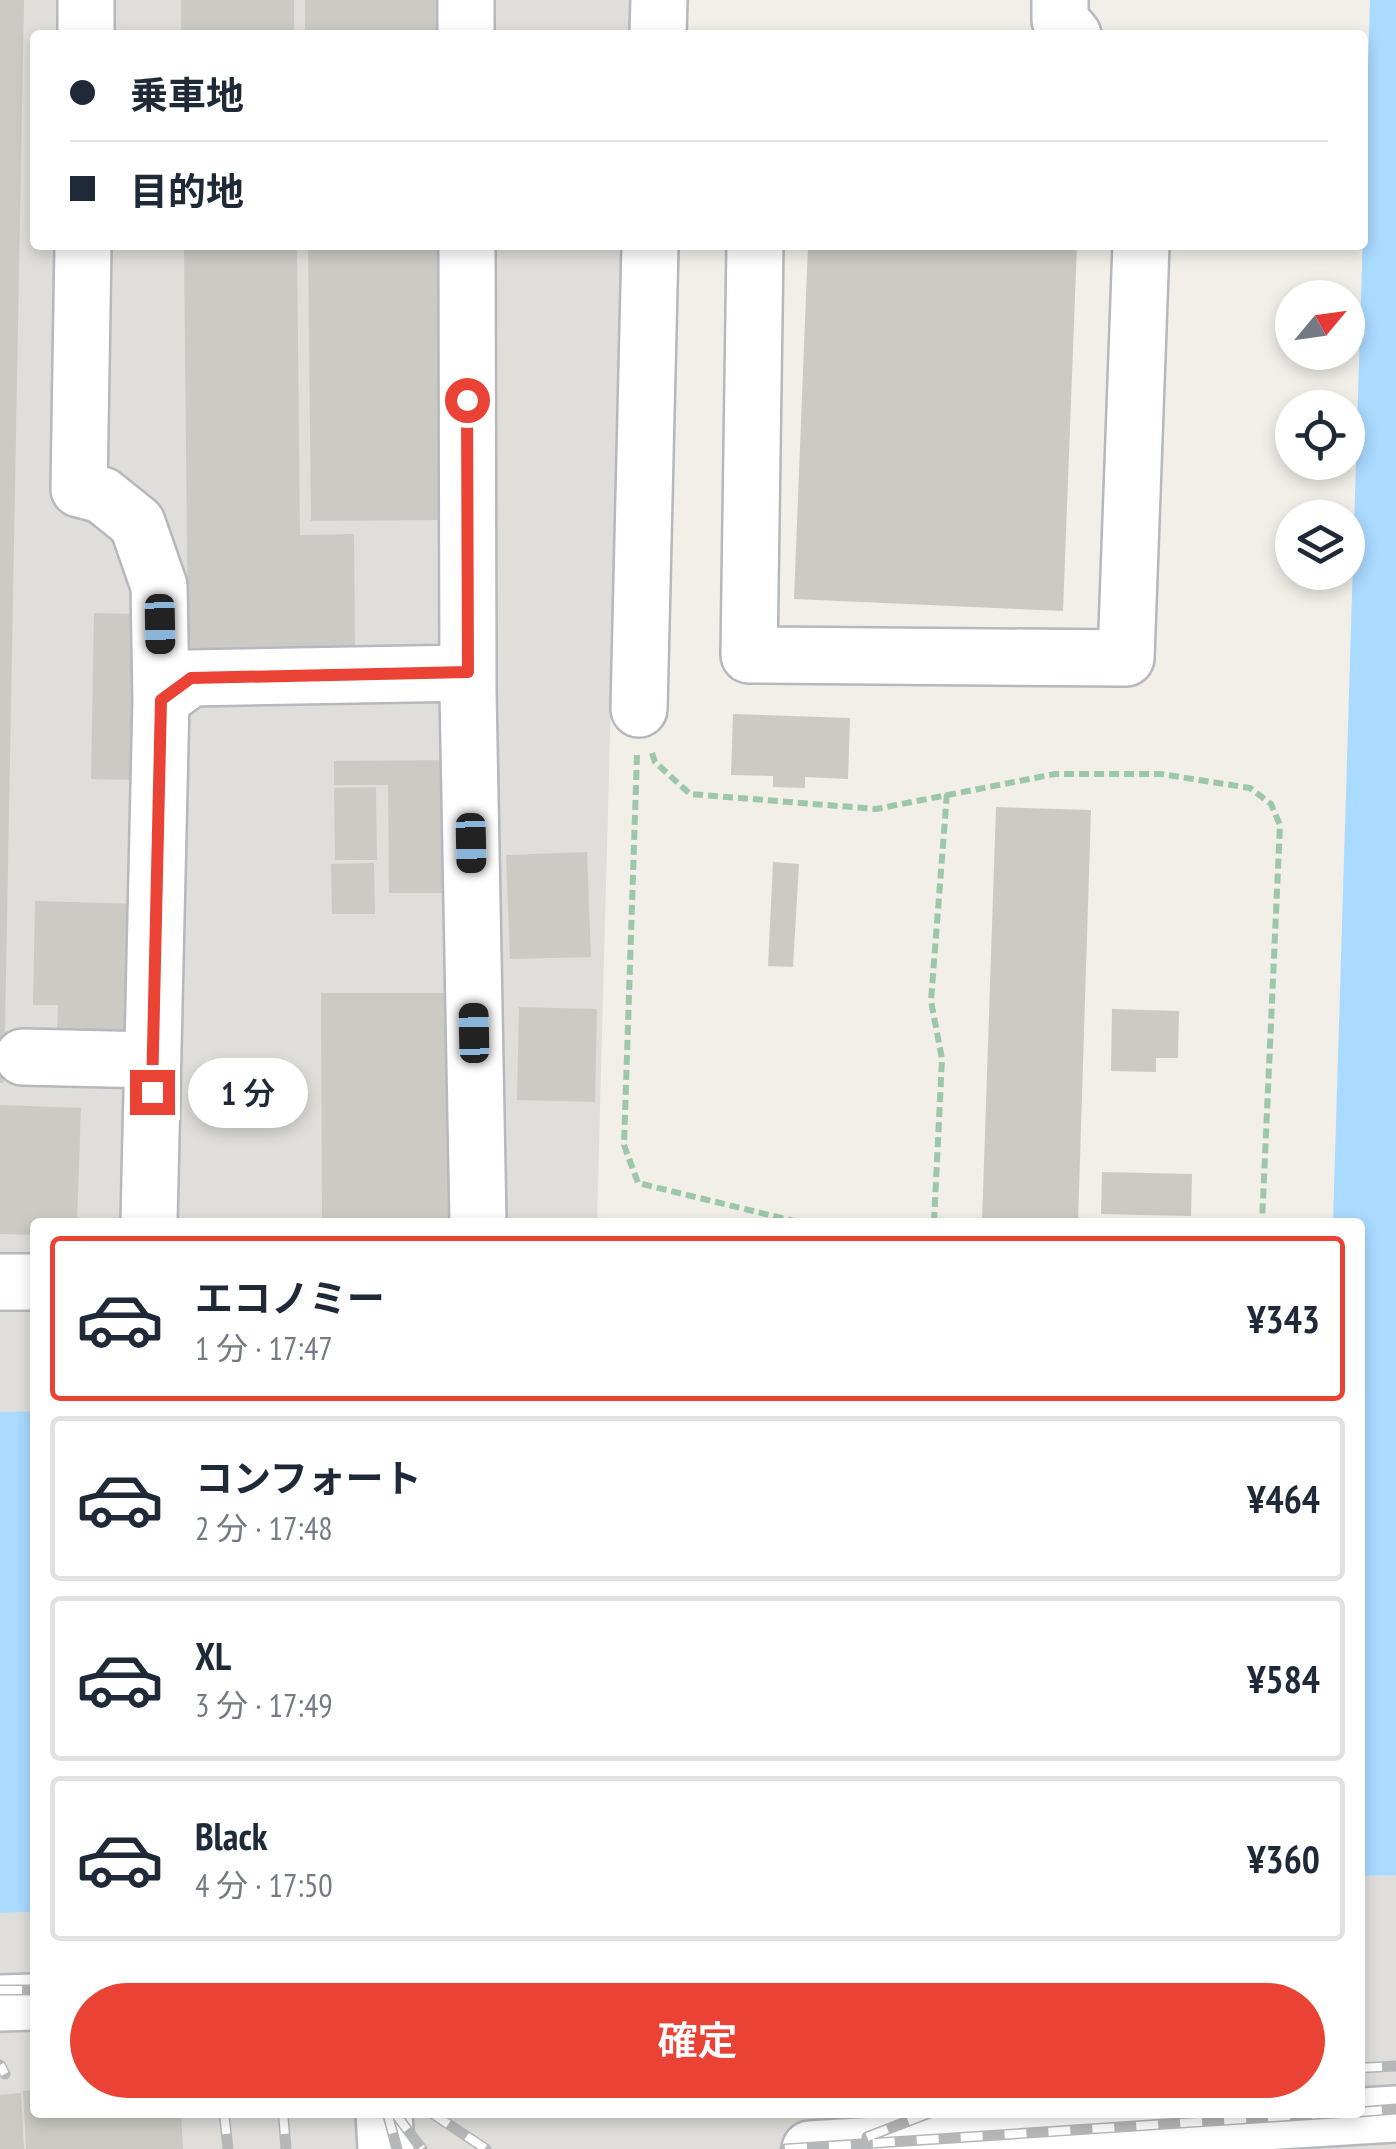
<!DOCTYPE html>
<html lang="ja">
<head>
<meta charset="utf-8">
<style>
	body { margin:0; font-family:"PT Sans Narrow","Noto Sans JP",sans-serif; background:#f6f6f7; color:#1f2937; height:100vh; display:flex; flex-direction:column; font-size:38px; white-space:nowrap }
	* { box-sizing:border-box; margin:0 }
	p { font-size:32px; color:#747a83 }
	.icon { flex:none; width:55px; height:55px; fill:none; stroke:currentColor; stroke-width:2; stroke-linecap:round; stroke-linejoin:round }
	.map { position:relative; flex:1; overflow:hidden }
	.panel { position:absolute; left:30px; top:1218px; width:1335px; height:900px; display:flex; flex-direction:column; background:#fff; border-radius:10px; box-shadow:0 5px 15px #0003 }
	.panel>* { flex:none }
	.hud { position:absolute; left:30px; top:30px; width:1338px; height:220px; border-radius:10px; box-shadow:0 5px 15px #0003; display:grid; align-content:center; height:220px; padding:0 40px; background:#fff }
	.needle { width:65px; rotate:61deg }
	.fabs { position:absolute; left:1275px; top:280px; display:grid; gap:20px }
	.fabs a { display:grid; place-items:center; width:90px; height:90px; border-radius:50%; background:#fff; box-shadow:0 5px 15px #0003; font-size:50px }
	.end { position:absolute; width:45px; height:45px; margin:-22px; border:12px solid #ea4335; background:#fff; box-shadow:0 0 0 5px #fff }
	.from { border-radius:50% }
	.bubble { position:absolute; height:70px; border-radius:35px; background:#fff; box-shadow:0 5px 15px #0003; font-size:32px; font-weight:600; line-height:70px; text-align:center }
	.car { position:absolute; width:30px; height:60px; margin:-30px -15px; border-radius:12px; box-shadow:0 0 8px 2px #0007; background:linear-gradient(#222 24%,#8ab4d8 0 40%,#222 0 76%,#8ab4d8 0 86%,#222 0) }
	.hud b { display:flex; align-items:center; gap:35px; height:95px; font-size:38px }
	.hud b+b { border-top:2px solid #e0e1e3 }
	.hud i { width:25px; height:25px; background:#1f2937 }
	ul { padding:18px 0 0; list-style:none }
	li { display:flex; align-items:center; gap:30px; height:165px; margin:0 20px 15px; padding:0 20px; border:5px solid #e0e1e3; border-radius:10px }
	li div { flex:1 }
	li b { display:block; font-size:38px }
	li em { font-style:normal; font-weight:600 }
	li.on { border-color:#ea4335 }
	li>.icon { width:90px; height:90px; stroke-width:1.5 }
	.action { display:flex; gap:20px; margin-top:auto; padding:20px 40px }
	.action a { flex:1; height:115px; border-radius:60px; background:#ea4335; color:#fff; font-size:40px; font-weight:600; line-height:115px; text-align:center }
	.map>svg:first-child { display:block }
	.industrial { fill:#e0deda }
	.water { fill:#aadaff }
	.building { fill:#cccac5 }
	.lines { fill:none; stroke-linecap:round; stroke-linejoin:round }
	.minor-casing { stroke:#b5b8bc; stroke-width:60 }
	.path { stroke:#9cc7a9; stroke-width:6; stroke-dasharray:10 5; stroke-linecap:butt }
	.minor { stroke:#fff; stroke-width:55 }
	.rail-casing { stroke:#b6b7b8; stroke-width:11 }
	.rail { stroke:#fff; stroke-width:8; stroke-dasharray:22; stroke-linecap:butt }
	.route { stroke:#ea4335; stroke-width:12 }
</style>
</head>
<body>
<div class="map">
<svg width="1396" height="2149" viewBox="0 0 1396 2149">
	<rect width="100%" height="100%" fill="#f1efe8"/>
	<path class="industrial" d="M0,0h630l-1,35h-594v210h588l-26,977h-562v189l-35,1z
		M1396,1875v274h-1396v-236l35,-1v200h1325v-236z"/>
	<path class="water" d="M1370,0h26v1875l-36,1v-654h-27z
		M35,1411v501l-35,1v-501z"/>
	<path class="building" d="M0,0h24l-20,1083h-4z
		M181,0h113v35h-113z
		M305,0h134l1,35h-135z
		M184,245h113l3,290 54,-1 1,117 -167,1z
		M308,245h135l3,275 -135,1z
		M808,245h269l-14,366 -269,-12z
		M94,613l46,1 -4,166 -45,-1z
		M733,714l117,4 -2,61 -43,-2v11l-32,-1v-11l-42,-1z
		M458,760l1,133h-70l-1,-108h-54v-24z
		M376,787l1,73h-42l-1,-72z
		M996,807l95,3 -13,412h-96z
		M587,852l4,105 -81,2 -4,-104z
		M773,862l26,2 -6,103 -25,-1z
		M374,863l1,51h-43l-1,-50z
		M35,901l108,3 -17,133 -69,-1 1,-31h-25z
		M321,993h141l2,229h-142z
		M519,1007l78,2 -2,93 -78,-2z
		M1112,1009l67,2 -1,47h-22v14l-45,-1z
		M0,1105l81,3 -4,114h-42v13l-35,-1z
		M1102,1172l90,2 -1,42 -90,-2z
		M35,2090v22h146l2,37h-157l-3,-58z
		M21,2093l3,56h-24v-54z"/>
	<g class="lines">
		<g class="minor-casing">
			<path id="minor" d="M466,0v35
				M1060,0v20l13,15
				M86,35v-35
				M658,35l1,-35
				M83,245l-4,244 23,6 35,28 22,63 2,114 -12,522
				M467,245l1,446 10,531
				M755,245l-6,410 377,3 15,-413
				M161,700l30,-22 277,-5
				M639,709l11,-464
				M23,1057l130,3
				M0,1282h35
				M0,2003l35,-1
				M384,2112l2,37
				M810,2149l586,-35"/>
		</g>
		<path class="path" d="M652,753l3,9 35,32 186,15 179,-35h106l89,14 21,16 9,21 -18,397
			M637,755l-13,390 14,38 160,39
			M934,1222l8,-163 -11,-58 16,-208"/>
		<use href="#minor" class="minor"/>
		<g class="rail-casing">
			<path id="rail" d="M0,1990h35
				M0,2065l5,9
				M1360,2068l36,-2
				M224,2112l4,37
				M283,2112l3,37
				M387,2112l10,37
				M394,2112l28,37
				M430,2112l56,37
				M1360,2112l36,-3
				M867,2137l65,-25
				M785,2149l564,-37"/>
		</g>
		<use href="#rail" class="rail"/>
	</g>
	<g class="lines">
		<path class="route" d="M152,1092l9,-392 30,-22 277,-6 -1,-272"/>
	</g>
</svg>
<div class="fabs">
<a><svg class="needle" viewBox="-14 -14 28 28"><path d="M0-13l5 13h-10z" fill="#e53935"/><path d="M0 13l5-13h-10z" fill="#747a83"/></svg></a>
<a><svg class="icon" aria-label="locate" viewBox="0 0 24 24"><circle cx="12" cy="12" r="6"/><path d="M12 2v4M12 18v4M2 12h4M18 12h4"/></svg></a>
<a><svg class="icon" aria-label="layers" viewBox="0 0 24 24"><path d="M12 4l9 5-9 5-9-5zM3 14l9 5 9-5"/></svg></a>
</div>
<i class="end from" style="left:467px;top:400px"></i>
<i class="end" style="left:152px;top:1092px"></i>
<div class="bubble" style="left:188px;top:1058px;width:120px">1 分</div>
<i class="car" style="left:160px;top:624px;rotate:179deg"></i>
<i class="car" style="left:471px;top:843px;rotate:179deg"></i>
<i class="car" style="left:474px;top:1033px;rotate:359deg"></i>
<div class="hud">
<b><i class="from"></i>乗車地</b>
<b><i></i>目的地</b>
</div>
<section class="panel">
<ul>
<li class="on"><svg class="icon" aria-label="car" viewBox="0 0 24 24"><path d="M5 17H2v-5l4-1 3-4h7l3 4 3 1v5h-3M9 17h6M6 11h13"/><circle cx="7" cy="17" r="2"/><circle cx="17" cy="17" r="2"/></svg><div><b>エコノミー</b><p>1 分 · 17:47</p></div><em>¥343</em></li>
<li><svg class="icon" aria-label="car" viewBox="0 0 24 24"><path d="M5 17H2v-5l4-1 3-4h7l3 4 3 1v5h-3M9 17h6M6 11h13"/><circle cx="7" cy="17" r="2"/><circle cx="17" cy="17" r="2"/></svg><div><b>コンフォート</b><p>2 分 · 17:48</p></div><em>¥464</em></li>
<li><svg class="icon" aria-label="car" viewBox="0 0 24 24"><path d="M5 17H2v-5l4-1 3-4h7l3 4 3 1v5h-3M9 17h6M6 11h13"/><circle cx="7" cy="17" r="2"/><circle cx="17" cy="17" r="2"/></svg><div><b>XL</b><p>3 分 · 17:49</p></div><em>¥584</em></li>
<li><svg class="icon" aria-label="car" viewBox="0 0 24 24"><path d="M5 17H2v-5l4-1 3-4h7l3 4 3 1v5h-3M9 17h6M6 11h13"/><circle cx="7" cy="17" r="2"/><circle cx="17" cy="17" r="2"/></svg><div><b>Black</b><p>4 分 · 17:50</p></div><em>¥360</em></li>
</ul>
<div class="action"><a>確定</a></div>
</section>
</div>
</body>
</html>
